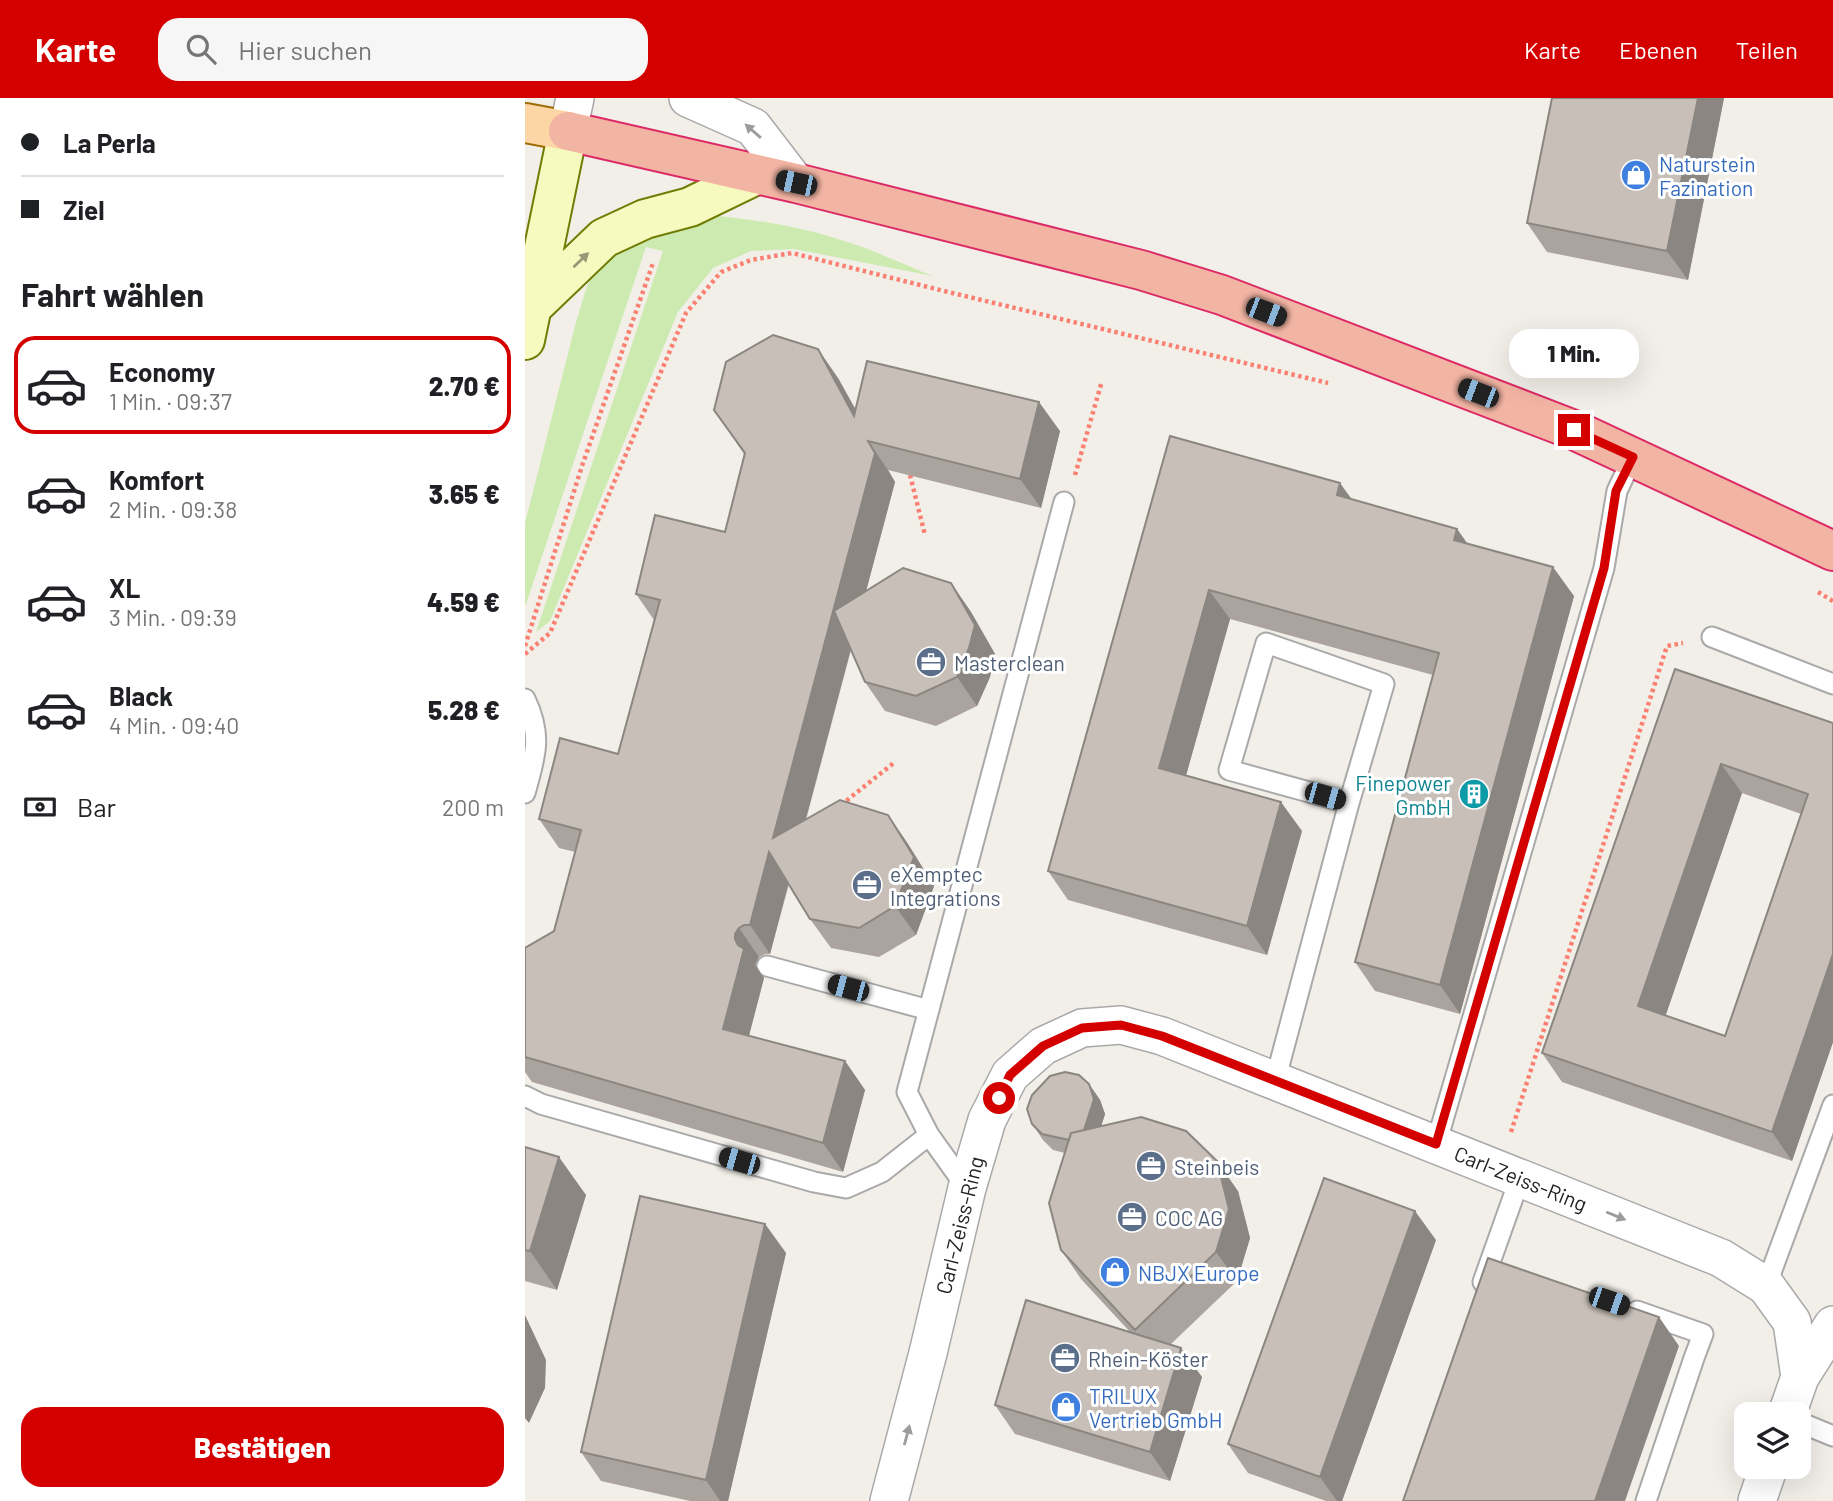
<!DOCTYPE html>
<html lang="de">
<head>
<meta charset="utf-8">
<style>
	body { margin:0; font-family:Barlow,sans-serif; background:#f6f6f6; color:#202124; height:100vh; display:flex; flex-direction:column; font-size:26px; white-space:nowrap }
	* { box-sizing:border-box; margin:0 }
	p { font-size:23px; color:#757577 }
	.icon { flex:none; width:38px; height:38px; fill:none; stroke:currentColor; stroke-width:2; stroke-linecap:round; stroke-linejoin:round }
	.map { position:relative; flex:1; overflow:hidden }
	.sheet { display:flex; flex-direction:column; background:#fff; width:525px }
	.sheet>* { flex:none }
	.top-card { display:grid; align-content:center; height:154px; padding:0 21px; background:#fff }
	.controls { position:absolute; left:1209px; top:1304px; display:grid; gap:14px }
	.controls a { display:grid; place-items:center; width:77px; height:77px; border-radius:14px; background:#fff; box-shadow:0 7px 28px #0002; font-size:35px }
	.end { position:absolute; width:32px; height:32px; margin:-16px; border:9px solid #d40000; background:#fff; box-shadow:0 0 0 4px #fff }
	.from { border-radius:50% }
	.bubble { position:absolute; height:49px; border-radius:21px; background:#fff; box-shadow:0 7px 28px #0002; font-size:23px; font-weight:800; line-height:49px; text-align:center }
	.car { position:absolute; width:21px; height:42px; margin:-21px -10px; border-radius:9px; box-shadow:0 0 5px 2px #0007; background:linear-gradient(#222 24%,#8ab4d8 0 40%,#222 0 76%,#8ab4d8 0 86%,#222 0) }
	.top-card b { display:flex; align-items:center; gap:24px; height:66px; font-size:26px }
	.top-card b+b { border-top:2px solid #e0e0e0 }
	.top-card i { width:18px; height:18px; background:#202124 }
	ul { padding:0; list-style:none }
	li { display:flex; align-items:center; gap:21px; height:98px; margin:0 14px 10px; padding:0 7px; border:4px solid transparent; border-radius:21px }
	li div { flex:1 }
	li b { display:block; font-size:26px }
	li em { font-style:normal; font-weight:800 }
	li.on { border-color:#d40000 }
	li>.icon { width:63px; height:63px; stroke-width:1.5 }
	h2 { padding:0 21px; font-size:32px; line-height:84px }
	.pay { display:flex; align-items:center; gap:18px; height:77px; padding:0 21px; font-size:26px }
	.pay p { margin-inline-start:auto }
	.cta { display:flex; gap:14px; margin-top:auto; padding:14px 21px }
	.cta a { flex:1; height:80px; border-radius:21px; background:#d40000; color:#fff; font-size:28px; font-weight:800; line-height:80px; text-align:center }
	header { display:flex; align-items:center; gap:42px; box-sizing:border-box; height:98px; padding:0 35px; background:#d40000; color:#fff }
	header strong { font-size:33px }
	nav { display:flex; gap:38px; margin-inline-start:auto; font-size:24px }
	.search { width:490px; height:63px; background:#f6f6f6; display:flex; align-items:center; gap:18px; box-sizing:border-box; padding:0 24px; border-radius:21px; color:#757577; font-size:26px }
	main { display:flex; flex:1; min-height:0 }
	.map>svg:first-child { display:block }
	.grass { fill:#cdebb0 }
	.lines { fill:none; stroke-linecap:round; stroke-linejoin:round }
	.service-casing { stroke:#a9a9a9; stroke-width:23 }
	.minor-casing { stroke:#a9a9a9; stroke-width:40 }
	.secondary-casing { stroke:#707d05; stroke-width:42 }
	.primary-casing { stroke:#a06b00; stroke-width:42 }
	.trunk-casing { stroke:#dc2a67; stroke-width:42 }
	.path { stroke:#fa8072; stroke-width:4.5; stroke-dasharray:3.5 3.5; stroke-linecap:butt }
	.service { stroke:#fff; stroke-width:19 }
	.minor { stroke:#fff; stroke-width:37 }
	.secondary { stroke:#f7fabf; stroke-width:38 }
	.primary { stroke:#fcd6a4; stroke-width:38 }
	.trunk { stroke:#f2b4a3; stroke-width:38 }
	.wall { fill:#aba49e; fill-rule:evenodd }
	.shaded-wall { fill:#8b8681 }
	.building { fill:#c7bfb8; stroke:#8b8681; stroke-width:2; fill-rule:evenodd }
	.oneway { fill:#9c9c9c }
	.oneway2 { fill:#979978 }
	.route { stroke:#d40000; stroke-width:9 }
	.labels { text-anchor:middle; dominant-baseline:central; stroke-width:6; stroke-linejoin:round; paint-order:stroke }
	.shop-label { font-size:21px; fill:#366cbe; stroke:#fff; text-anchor:start }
	.service-label { font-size:21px; fill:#4e5e75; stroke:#fff; text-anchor:start }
	.culture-label { font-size:21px; fill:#0d838f; stroke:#fff; text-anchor:end }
	.street-label { font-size:21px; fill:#222; stroke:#fff }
</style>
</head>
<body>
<header>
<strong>Karte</strong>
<div class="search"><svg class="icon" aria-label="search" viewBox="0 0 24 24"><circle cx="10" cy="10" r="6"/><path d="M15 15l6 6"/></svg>Hier suchen</div>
<nav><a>Karte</a><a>Ebenen</a><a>Teilen</a></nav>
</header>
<main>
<section class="sheet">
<div class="top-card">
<b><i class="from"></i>La Perla</b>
<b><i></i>Ziel</b>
</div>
<h2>Fahrt wählen</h2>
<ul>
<li class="on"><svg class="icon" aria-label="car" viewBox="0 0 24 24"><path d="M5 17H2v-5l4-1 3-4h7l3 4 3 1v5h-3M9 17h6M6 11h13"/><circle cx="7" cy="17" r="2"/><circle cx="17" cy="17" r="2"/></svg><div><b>Economy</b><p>1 Min. · 09:37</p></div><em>2.70 €</em></li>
<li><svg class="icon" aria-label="car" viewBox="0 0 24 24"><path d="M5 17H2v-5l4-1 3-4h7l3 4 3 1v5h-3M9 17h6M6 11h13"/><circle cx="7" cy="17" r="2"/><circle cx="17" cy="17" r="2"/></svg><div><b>Komfort</b><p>2 Min. · 09:38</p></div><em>3.65 €</em></li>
<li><svg class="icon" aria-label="car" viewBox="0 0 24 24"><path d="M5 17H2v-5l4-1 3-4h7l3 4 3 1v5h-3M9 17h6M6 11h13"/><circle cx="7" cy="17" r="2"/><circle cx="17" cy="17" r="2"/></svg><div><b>XL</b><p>3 Min. · 09:39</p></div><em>4.59 €</em></li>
<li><svg class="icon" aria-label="car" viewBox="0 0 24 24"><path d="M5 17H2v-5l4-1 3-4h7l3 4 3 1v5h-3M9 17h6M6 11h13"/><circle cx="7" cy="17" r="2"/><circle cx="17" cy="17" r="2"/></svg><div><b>Black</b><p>4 Min. · 09:40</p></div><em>5.28 €</em></li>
</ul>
<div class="pay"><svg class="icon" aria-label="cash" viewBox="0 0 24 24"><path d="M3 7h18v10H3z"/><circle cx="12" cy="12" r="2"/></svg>Bar<p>200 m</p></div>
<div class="cta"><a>Bestätigen</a></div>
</section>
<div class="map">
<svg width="1308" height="1403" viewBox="0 0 1308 1403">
	<rect width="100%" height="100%" fill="#f2efe9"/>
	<path class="grass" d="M182,117c45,4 91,11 134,25 31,9 61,24 92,36l-139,-27 -43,2 -38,17 -35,44 -128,309 -14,11 127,-381 -17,-4 -121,360v-84l51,-201 11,-36 12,-24 16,-18z"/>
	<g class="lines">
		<g class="service-casing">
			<path id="service" d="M1187,539l121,47
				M0,601c18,37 10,58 0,94
				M242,868l162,44
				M750,983l74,-278 35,-119 -118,-41 -37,127 120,33
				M0,998l16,8 273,78 32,6 36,-16 47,-37
				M911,1046l168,-576 13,-77 16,-34
				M442,1090l-38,-53 -22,-43 157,-590
				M958,1184l37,-104
				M1241,1188l67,-181
				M1112,1213l66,23 -9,24 -48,143
				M1274,1324l34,14"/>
		</g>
		<g class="minor-casing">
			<path id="minor" d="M163,0l65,29 43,56
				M43,33l7,-33
				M1262,1316l13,-37 33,-52
				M364,1403l39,-148 39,-165 20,-68 23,-45 33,-29 39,-18 39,-3 41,11 559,222 45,28 26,36 8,55
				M1232,1403l12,-35"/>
		</g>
		<g class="secondary-casing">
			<path id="secondary" d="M7,209l72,-69 41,-19 45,-12 66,-32
				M0,242l43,-209"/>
		</g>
		<g class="primary-casing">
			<path id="primary" d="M0,25l43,8"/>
		</g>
		<g class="trunk-casing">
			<path id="trunk" d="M43,33l228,52 345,87 81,25 352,135 259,121"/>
		</g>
		<path class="path" d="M385,377l15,60
			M550,377l27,-94
			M1293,494l15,9
			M0,548l57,-180 71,-203
			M0,556l25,-21 136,-320 35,-41 30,-12 41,-7 152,38 384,92
			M316,707l54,-43
			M986,1034l156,-486 16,-3"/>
		<use href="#service" class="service"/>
		<use href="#minor" class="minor"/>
		<use href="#secondary" class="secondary"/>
		<use href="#primary" class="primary"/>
		<use href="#trunk" class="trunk"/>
	</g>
	<path class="wall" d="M1027,0h172l-36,182 -141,-28 -20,-29z
		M313,280l18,32 204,21 -19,77 -153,-38 7,12 -29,109 85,-8 20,29 24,42 -5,23 -13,29 -41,20 -51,-15 -20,-29 -14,-32 -45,170 82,-5 20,29 26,42 -18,49 -37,22 -48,-9 -21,-29 -21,-35 -19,70h-5l-6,3 -4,6 9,15 -15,58 96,25 20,29 -22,82 -311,-90 -7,-10v-124l29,-17 21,-79 -16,-4 -20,-29 79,-65 36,-134 -18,-26 89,-62 19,-78 -30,-44z
		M645,338l181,63 106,30 11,15 106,52 -114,418 -85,-23 -20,-29 78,-287 -203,-56 -44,156 116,56 -35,124 -199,-55 -20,-29z
		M1150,571l158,54v319l-41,119 -230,-79 -20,-29zM1217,695l59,21 -76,222 -60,-20z
		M564,986l11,16 5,14 -4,12 137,65 12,47 -13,43 -66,63 31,33 -32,104 -155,-47 -20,-29 135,-73 -49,-53 -20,-29 4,-97 -12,-3 -10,-10 -11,-16z
		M0,1049l61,48 -29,95 -32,-9z
		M240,1126l21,29 -58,248h-38l-89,-20 -20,-29z
		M911,1142l-94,261h-16l-78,-28 -20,-29z"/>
	<path class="shaded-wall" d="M1173,0h26l-36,182 -21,-29z
		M293,251l20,29 37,67 -21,-29z
		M514,304l21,29 -19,77 -21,-29z
		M343,343l20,29 7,12 -102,385 -20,-29z
		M815,385l21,29 -24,-17z
		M932,431l20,29 -23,-18z
		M1028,469l21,29 -114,418 -20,-29z
		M426,485l20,29 24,42 -5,23 -13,29 -20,-29z
		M684,492l21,29 -50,178 -21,-29z
		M1196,666l21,29 -83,242 -21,-29z
		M756,704l21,29 -35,124 -20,-29z
		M363,717l20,29 26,42 -18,49 -21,-29z
		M244,754l20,29 -19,73 -20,-29z
		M214,830l20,29 -4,8 9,13 -21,80 -20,-29 15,-84 -3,-6v-5z
		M1308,856v88l-41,119 -20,-29z
		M320,963l20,29 -22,82 -20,-29z
		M564,986l11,16 5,14 -14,45 -11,-16z
		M34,1059l27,38 -29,95 -27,-39z
		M692,1063l21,30 12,47 -13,43 -21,-29z
		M890,1113l21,29 -94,261h-5l-17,-24z
		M240,1126l21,29 -58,248h-8l-14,-21z
		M0,1217l21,45 -1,28 -16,35 -4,-5z
		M1134,1219l20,29 -54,155h-30z
		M656,1250l21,29 -32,104 -20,-29z"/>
	<path class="building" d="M1027,0h146l-31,153 -140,-28z
		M248,237l45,14 36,67 13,-55 172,41 -19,77 -152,-38 7,12 -102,385 67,-38 48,15 26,42 -19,49 -36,22 -49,-9 -41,-67 -19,73h-6l-5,3 -4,6v5l3,6 6,4 -21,80 122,32 -22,82 -298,-86v-109l29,-17 27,-101 -42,-11 21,-81 58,16 42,-154 -24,-6 19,-79 70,17 20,-79 -31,-43 12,-48z
		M645,338l170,47 -3,12 120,34 -3,11 99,27 -113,418 -85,-23 84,-309 -230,-63 -50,178 122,34 -34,124 -199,-55z
		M378,470l48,15 24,42 -6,23 -12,29 -41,19 -51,-14 -31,-71z
		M1150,571l158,54v231l-61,178 -230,-79zM1196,666l87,30 -83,242 -87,-30z
		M540,974l14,3 10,9 5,15 -10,31 -13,3 -2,7 -27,-6 -10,-10 -5,-15 5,-14 18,-19z
		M616,1019l45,14 31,30 12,48 -13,43 -81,78 -74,-80 -12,-47 22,-70z
		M0,1049l34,10 -29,94 -5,-1z
		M799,1080l91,33 -95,266 -92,-33z
		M115,1098l125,28 -59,256 -125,-28z
		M963,1160l171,59 -64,184h-192z
		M501,1202l155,48 -31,104 -155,-47z"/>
	<defs><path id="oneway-solid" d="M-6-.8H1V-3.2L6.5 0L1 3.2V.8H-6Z" transform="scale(1.75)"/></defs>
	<g class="oneway">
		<use href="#oneway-solid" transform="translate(228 33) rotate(-139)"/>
		<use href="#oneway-solid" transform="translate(1091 1118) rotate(22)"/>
		<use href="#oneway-solid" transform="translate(382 1337) rotate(-75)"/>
	</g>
	<use class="oneway2" href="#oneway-solid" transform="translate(56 162) rotate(-44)"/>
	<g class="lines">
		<path class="route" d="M474,1000l11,-23 33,-29 39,-18 39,-3 41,11 274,108 168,-576 12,-77 17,-34 -59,-27"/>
	</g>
	<defs>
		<g id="shop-disc" transform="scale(1.575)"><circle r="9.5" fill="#3f7fe0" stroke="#fff"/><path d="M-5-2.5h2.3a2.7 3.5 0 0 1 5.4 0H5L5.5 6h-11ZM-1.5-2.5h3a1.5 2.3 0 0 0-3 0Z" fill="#fff"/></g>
		<g id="office-disc" transform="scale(1.575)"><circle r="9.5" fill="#5c6f8a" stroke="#fff"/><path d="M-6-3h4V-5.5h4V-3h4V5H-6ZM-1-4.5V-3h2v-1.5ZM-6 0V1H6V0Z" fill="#fff"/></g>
		<g id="building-disc" transform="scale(1.575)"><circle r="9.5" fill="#0f9aa8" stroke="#fff"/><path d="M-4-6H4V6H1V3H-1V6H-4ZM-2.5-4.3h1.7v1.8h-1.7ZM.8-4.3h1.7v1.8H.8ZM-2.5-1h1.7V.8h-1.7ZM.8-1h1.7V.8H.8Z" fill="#fff"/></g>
	</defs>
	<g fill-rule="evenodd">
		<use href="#shop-disc" x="1111" y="77"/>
		<use href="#office-disc" x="406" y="564"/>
		<use href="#building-disc" x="949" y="696"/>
		<use href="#office-disc" x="342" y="787"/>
		<use href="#office-disc" x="626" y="1068"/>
		<use href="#office-disc" x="607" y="1119"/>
		<use href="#shop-disc" x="590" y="1174"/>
		<use href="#office-disc" x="540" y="1260"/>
		<use href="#shop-disc" x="541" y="1309"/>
	</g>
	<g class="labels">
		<g class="shop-label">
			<text x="1134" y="65">Naturstein<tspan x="1134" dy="24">Fazination</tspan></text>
			<text x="613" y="1174">NBJX Europe</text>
			<text x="564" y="1297">TRILUX<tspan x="564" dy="24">Vertrieb GmbH</tspan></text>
		</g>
		<g class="service-label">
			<text x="429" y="564">Masterclean</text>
			<text x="365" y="775">eXemptec<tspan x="365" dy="24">Integrations</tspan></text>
			<text x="649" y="1068">Steinbeis</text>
			<text x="630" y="1119">COC AG</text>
			<text x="563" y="1260">Rhein-Köster</text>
		</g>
		<g class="culture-label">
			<text x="926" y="684">Finepower<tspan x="926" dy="24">GmbH</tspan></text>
		</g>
		<g class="street-label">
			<text transform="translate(996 1080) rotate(22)">Carl-Zeiss-Ring</text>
			<text transform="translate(434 1127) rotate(-76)">Carl-Zeiss-Ring</text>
		</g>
	</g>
</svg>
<div class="controls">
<a><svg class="icon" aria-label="layers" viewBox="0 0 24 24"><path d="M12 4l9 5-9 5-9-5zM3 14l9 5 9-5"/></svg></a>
</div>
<i class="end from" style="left:474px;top:1000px"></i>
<i class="end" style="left:1049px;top:332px"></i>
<div class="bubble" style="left:984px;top:231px;width:130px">1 Min.</div>
<i class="car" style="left:271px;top:85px;rotate:282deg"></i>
<i class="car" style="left:741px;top:214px;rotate:111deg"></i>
<i class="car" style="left:953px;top:295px;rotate:291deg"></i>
<i class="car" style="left:800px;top:698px;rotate:106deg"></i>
<i class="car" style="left:323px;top:890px;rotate:285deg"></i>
<i class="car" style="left:214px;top:1063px;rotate:286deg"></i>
<i class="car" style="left:1084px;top:1203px;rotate:109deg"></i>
</div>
</main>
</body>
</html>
